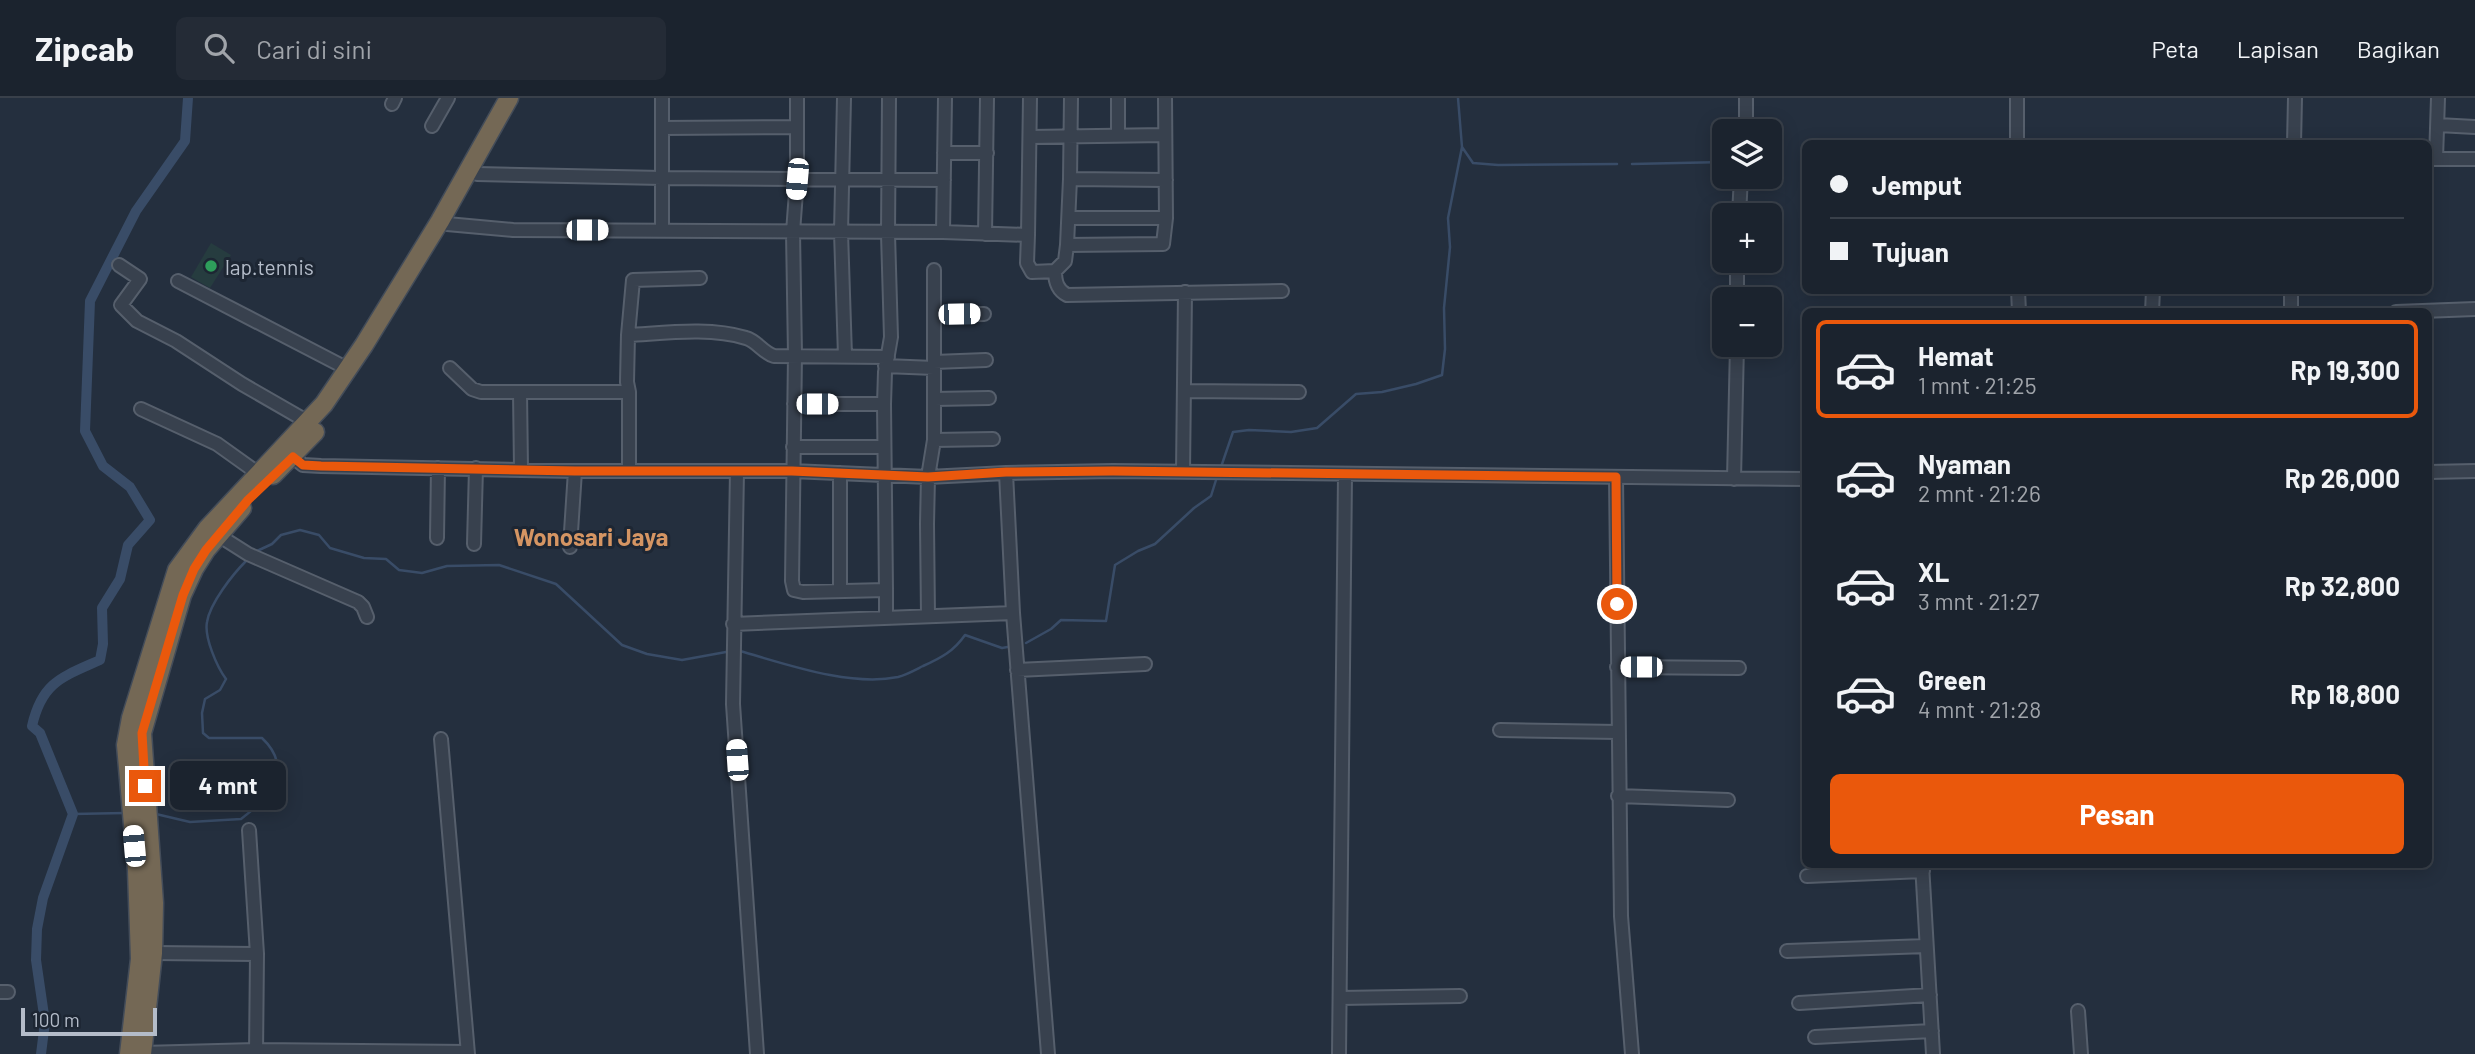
<!DOCTYPE html>
<html lang="id">
<head>
<meta charset="utf-8">
<style>
	body { margin:0; font-family:Barlow,sans-serif; background:#242b36; color:#f1f3f6; height:100vh; display:flex; flex-direction:column; font-size:26px; white-space:nowrap }
	* { box-sizing:border-box; margin:0 }
	p { font-size:23px; color:#a0a4aa }
	.icon { flex:none; width:38px; height:38px; fill:none; stroke:currentColor; stroke-width:2; stroke-linecap:round; stroke-linejoin:round }
	.map { position:relative; flex:1; overflow:hidden }
	.drawer { position:absolute; left:1802px; top:210px; width:630px; height:560px; display:flex; flex-direction:column; background:#1b232e; border-radius:10px; box-shadow:0 4px 18px #0003,0 0 0 2px #39404a }
	.drawer>* { flex:none }
	.banner { position:absolute; left:1802px; top:42px; width:630px; height:154px; border-radius:10px; box-shadow:0 4px 18px #0003,0 0 0 2px #39404a; display:grid; align-content:center; height:154px; padding:0 28px; background:#1b232e }
	.controls { position:absolute; left:1712px; top:21px; display:grid; gap:14px }
	.controls a { display:grid; place-items:center; width:70px; height:70px; border-radius:10px; background:#1b232e; box-shadow:0 4px 18px #0003,0 0 0 2px #39404a; font-size:35px }
	.scale { position:absolute; left:21px; bottom:18px; width:136px; box-sizing:border-box; padding-left:7px; border:4px solid #b4bcc9; border-top:0; font-size:19px; line-height:24px; white-space:nowrap; color:#b4bcc9; -webkit-text-stroke:5px #1d2633; paint-order:stroke }
	.end { position:absolute; width:32px; height:32px; margin:-16px; border:9px solid #ea580c; background:#fff; box-shadow:0 0 0 4px #fff }
	.from { border-radius:50% }
	.bubble { position:absolute; height:49px; border-radius:10px; background:#1b232e; box-shadow:0 4px 18px #0003,0 0 0 2px #39404a; font-size:23px; font-weight:700; line-height:49px; text-align:center }
	.car { position:absolute; width:21px; height:42px; margin:-21px -10px; border-radius:9px; box-shadow:0 0 5px 2px #0007; background:linear-gradient(#fff 24%,#345 0 40%,#fff 0 76%,#345 0 86%,#fff 0) }
	.banner b { display:flex; align-items:center; gap:24px; height:66px; font-size:26px }
	.banner b+b { border-top:2px solid #39404a }
	.banner i { width:18px; height:18px; background:#f1f3f6 }
	ul { padding:12px 0 0; list-style:none }
	li { display:flex; align-items:center; gap:21px; height:98px; margin:0 14px 10px; padding:0 14px; border:4px solid transparent; border-radius:10px }
	li div { flex:1 }
	li b { display:block; font-size:26px }
	li em { font-style:normal; font-weight:700 }
	li.active { border-color:#ea580c }
	li>.icon { width:63px; height:63px; stroke-width:1.5 }
	.cta { display:flex; gap:14px; margin-top:auto; padding:14px 28px }
	.cta a { flex:1; height:80px; border-radius:10px; background:#ea580c; color:#fff; font-size:28px; font-weight:700; line-height:80px; text-align:center }
	header { display:flex; align-items:center; gap:42px; box-sizing:border-box; height:98px; padding:0 35px; background:#1b232e; border-bottom:2px solid #39404a }
	header strong { font-size:33px }
	nav { display:flex; gap:38px; margin-inline-start:auto; font-size:24px }
	.search { width:490px; height:63px; background:#242b36; display:flex; align-items:center; gap:18px; box-sizing:border-box; padding:0 24px; border-radius:10px; color:#a0a4aa; font-size:26px }
	.map>svg:first-child { display:block }
	.green { fill:#263c3f }
	.lines { fill:none; stroke-linecap:round; stroke-linejoin:round }
	.stream { stroke:#394c67; stroke-width:2.5 }
	.canal { stroke:#394c67; stroke-width:10 }
	.minor-casing { stroke:#565f6c; stroke-width:16 }
	.highway-casing { stroke:#434c59; stroke-width:21 }
	.minor { stroke:#38414e; stroke-width:12 }
	.highway { stroke:#746855; stroke-width:18 }
	.route { stroke:#ea580c; stroke-width:9 }
	.leisure-dot { fill:#2e9e5b; stroke:#1d2633; stroke-width:2.5 }
	.labels { text-anchor:middle; dominant-baseline:central; stroke-width:6; stroke-linejoin:round; paint-order:stroke }
	.poi-label { font-size:21px; fill:#b4bcc9; stroke:#1d2633; text-anchor:start }
	.quarter-label { font-size:24px; font-weight:bold; fill:#d59563; stroke:#1d2633 }
</style>
</head>
<body>
<header>
<strong>Zipcab</strong>
<div class="search"><svg class="icon" aria-label="search" viewBox="0 0 24 24"><circle cx="10" cy="10" r="6"/><path d="M15 15l6 6"/></svg>Cari di sini</div>
<nav><a>Peta</a><a>Lapisan</a><a>Bagikan</a></nav>
</header>
<div class="map">
<svg width="2475" height="956" viewBox="0 0 2475 956">
	<rect width="100%" height="100%" fill="#242f3e"/>
	<path class="green" d="M211,145l20,12 -21,33 -19,-11z"/>
	<g class="lines">
		<path class="stream" d="M1458,0l4,49 11,16 25,2 119,-1
			M1632,66l92,-2
			M1221,369l12,-35 16,-2 42,2 26,-4 39,-34 26,-2 34,-8 26,-9 3,-26 -1,-41 6,-61 -2,-29 14,-71
			M257,453l15,-7 9,-9 19,-5 19,5 11,13 34,10 22,1 13,11 23,3 25,-7 52,-1 57,19 66,61 25,9 35,6 44,-8
			M1026,545l25,-14 10,-9 45,1 9,-56 23,-14 17,-7 39,-36 17,-12 5,-16
			M740,553c46,13 110,36 158,26 8,-2 17,-7 25,-11 18,-8 31,-15 42,-31l37,13 11,-2
			M73,716l52,-1
			M156,716l34,8 51,-3 35,-28c4,-23 3,-37 -14,-53h-53l-6,-5 -1,-20 3,-14 15,-9 6,-11c-9,-12 -22,-42 -19,-57 3,-19 26,-48 39,-61"/>
		<path class="canal" d="M41,956l4,-32 -9,-62 1,-31 6,-31 30,-84 -33,-81 -8,-7c10,-44 30,-49 68,-66l3,-16 -1,-36 18,-29 8,-34 22,-25 -20,-33 -27,-21 -18,-35 5,-130 46,-90 49,-70 3,-43"/>
		<g class="minor-casing">
			<path id="minor" d="M797,0v81l-4,53 2,123 -3,226 2,9 9,2 83,-2 -2,-186 1,-32 6,-35 -3,-103 1,-136
				M844,0l-3,134 4,124
				M945,0l-2,134 85,3 2,-137
				M2017,0v46
				M392,6l3,-6
				M2438,27l37,2
				M432,28l16,-28
				M662,30l135,-1
				M1746,33v-33
				M1118,38v-38
				M1030,39l135,-2
				M2294,46l1,-46
				M944,55h43
				M2429,61h46
				M2436,61l2,-61
				M477,76l185,4 282,2
				M1070,81l1,-81
				M1739,117l2,-38
				M1069,120h97
				M447,126l66,6 430,2
				M662,132v-132
				M985,136l2,-136
				M1028,137l-1,28 5,9 23,-1 10,-10 2,-16 96,-1 3,-26 -1,-120
				M1067,147l3,-66 96,1
				M119,167l21,14 -19,26 16,16 39,20 66,43 66,38
				M1055,173c0,10 2,19 12,24l215,-4
				M700,180l-67,2 -5,55c38,-2 81,-8 118,3 11,3 16,14 28,18l114,1
				M178,183l170,88
				M2018,192l1,22
				M1737,201v-38
				M2152,214l1,-22
				M2291,214v-22
				M2396,214l79,-3
				M934,217l50,-1
				M934,264l52,-2
				M885,268l49,2
				M450,270l22,21 9,3h148l-2,-10 1,-47
				M1184,293l115,1
				M520,294l1,77
				M934,301l55,-1
				M794,306h90
				M141,311l76,35 42,30
				M934,342l59,-1
				M793,349h91
				M293,359l10,8 18,1 254,5h217l136,6 78,-4 107,-2 693,8
				M629,373v-79
				M737,373l-4,233 24,350
				M1183,374l2,-180
				M2429,374l46,-1
				M840,375v118
				M1006,375l7,140 35,441
				M1616,379l5,439 11,138
				M1734,381l3,-134
				M218,437l30,19 110,48 5,5 4,10
				M437,440l1,-70
				M474,446l2,-76
				M570,449l5,-76
				M928,518l-1,-92 1,-47 6,-37v-170
				M886,520v-28
				M733,526l280,-11
				M1617,569l122,1
				M1017,572l128,-6
				M1500,632l118,2
				M441,641l27,315
				M1618,698l110,4
				M249,732l8,124 -1,100
				M1922,766l11,190
				M1807,778l116,-5
				M1787,853l139,-5
				M153,855l104,1
				M0,894h8
				M1340,900l120,-2
				M1799,905l131,-8
				M2078,913l3,43
				M1815,939l117,-6
				M142,955l114,-3 211,2
				M1339,956l6,-579"/>
		</g>
		<g class="highway-casing">
			<path id="highway" d="M273,377l42,-43
				M129,956l11,-95 -3,-89 -11,-125 5,-27 46,-148 30,-41 117,-125 40,-59 76,-124 69,-123
				M142,956l11,-101 1,-50 -12,-170 40,-138 12,-26 12,-19 36,-42"/>
		</g>
		<use href="#minor" class="minor"/>
		<use href="#highway" class="highway"/>
	</g>
	<g class="lines">
		<path class="route" d="M145,688l-3,-53 41,-138 11,-26 12,-19 42,-50 45,-43 10,8 18,1 254,5h217l136,6 78,-5 107,-1 503,6 1,127"/>
	</g>
	<circle class="leisure-dot" cx="211" cy="168" r="7"/>
	<g class="labels">
		<g class="poi-label">
			<text x="225" y="168">lap.tennis</text>
		</g>
		<g class="quarter-label">
			<text x="591" y="438">Wonosari Jaya</text>
		</g>
	</g>
</svg>
<div class="controls">
<a><svg class="icon" aria-label="layers" viewBox="0 0 24 24"><path d="M12 4l9 5-9 5-9-5zM3 14l9 5 9-5"/></svg></a>
<a>+</a>
<a>−</a>
</div>
<div class="scale">100 m</div>
<i class="end from" style="left:1617px;top:506px"></i>
<i class="end" style="left:145px;top:688px"></i>
<div class="bubble" style="left:170px;top:663px;width:116px">4 mnt</div>
<i class="car" style="left:797px;top:81px;rotate:185deg"></i>
<i class="car" style="left:587px;top:132px;rotate:90deg"></i>
<i class="car" style="left:959px;top:216px;rotate:89deg"></i>
<i class="car" style="left:817px;top:306px;rotate:90deg"></i>
<i class="car" style="left:1641px;top:569px;rotate:270deg"></i>
<i class="car" style="left:737px;top:662px;rotate:356deg"></i>
<i class="car" style="left:134px;top:748px;rotate:355deg"></i>
<div class="banner">
<b><i class="from"></i>Jemput</b>
<b><i></i>Tujuan</b>
</div>
<section class="drawer">
<ul>
<li class="active"><svg class="icon" aria-label="car" viewBox="0 0 24 24"><path d="M5 17H2v-5l4-1 3-4h7l3 4 3 1v5h-3M9 17h6M6 11h13"/><circle cx="7" cy="17" r="2"/><circle cx="17" cy="17" r="2"/></svg><div><b>Hemat</b><p>1 mnt · 21:25</p></div><em>Rp 19,300</em></li>
<li><svg class="icon" aria-label="car" viewBox="0 0 24 24"><path d="M5 17H2v-5l4-1 3-4h7l3 4 3 1v5h-3M9 17h6M6 11h13"/><circle cx="7" cy="17" r="2"/><circle cx="17" cy="17" r="2"/></svg><div><b>Nyaman</b><p>2 mnt · 21:26</p></div><em>Rp 26,000</em></li>
<li><svg class="icon" aria-label="car" viewBox="0 0 24 24"><path d="M5 17H2v-5l4-1 3-4h7l3 4 3 1v5h-3M9 17h6M6 11h13"/><circle cx="7" cy="17" r="2"/><circle cx="17" cy="17" r="2"/></svg><div><b>XL</b><p>3 mnt · 21:27</p></div><em>Rp 32,800</em></li>
<li><svg class="icon" aria-label="car" viewBox="0 0 24 24"><path d="M5 17H2v-5l4-1 3-4h7l3 4 3 1v5h-3M9 17h6M6 11h13"/><circle cx="7" cy="17" r="2"/><circle cx="17" cy="17" r="2"/></svg><div><b>Green</b><p>4 mnt · 21:28</p></div><em>Rp 18,800</em></li>
</ul>
<div class="cta"><a>Pesan</a></div>
</section>
</div>
</body>
</html>
